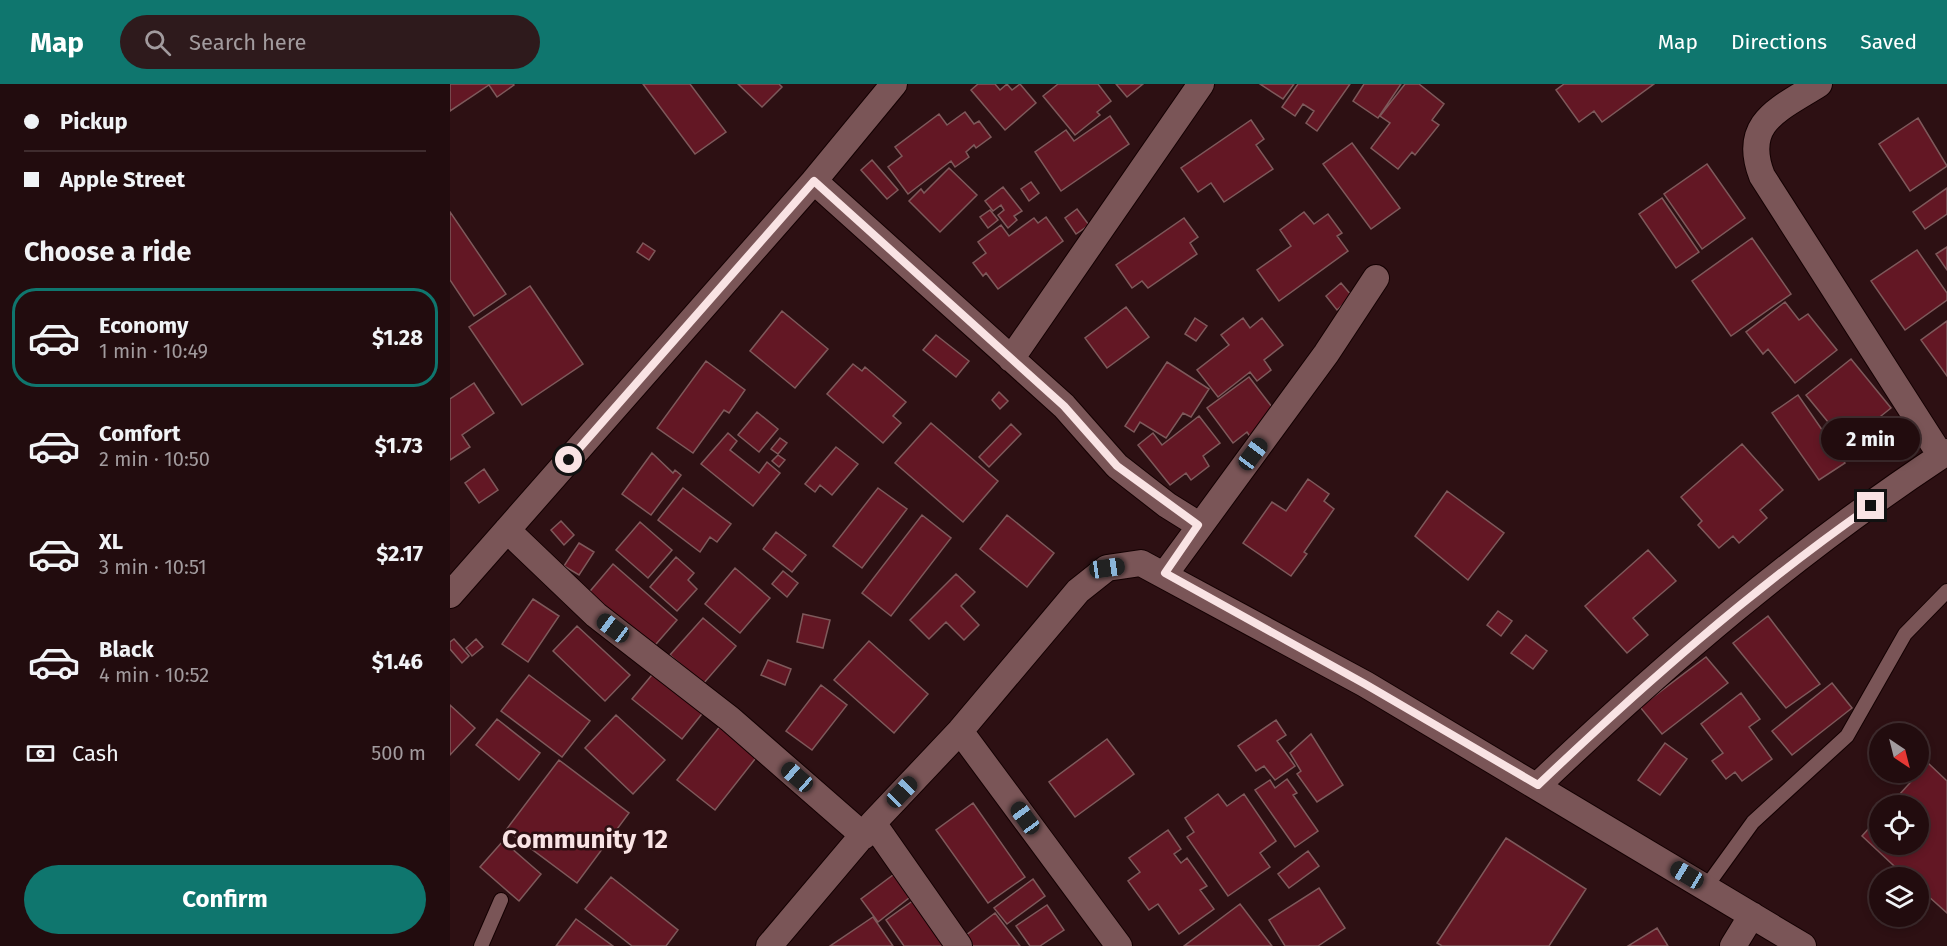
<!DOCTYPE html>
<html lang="en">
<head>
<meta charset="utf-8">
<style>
	body { margin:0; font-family:"Fira Sans",sans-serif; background:#2e1a1c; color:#f1f3f6; height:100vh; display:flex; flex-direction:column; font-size:22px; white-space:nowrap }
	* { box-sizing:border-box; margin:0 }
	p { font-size:20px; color:#a29b9e }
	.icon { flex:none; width:33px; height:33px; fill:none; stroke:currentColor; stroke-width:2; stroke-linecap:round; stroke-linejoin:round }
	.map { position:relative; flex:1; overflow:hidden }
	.sheet { display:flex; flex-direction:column; background:#220c0e; width:450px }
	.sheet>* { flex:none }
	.top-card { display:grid; align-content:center; height:132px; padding:0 24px; background:#220c0e }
	.needle { width:39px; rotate:145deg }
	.buttons { position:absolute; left:1419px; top:639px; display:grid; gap:12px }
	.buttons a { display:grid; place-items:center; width:60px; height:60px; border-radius:50%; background:#220c0e; box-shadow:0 3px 9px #0003,0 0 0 2px #3f2c2e; font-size:30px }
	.end { position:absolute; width:27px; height:27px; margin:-14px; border:8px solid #f9e3e4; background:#111; box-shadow:0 0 0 3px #111 }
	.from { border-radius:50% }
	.bubble { position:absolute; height:42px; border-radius:21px; background:#220c0e; box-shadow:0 3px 9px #0003,0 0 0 2px #3f2c2e; font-size:20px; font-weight:700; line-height:42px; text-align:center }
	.car { position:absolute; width:18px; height:36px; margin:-18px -9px; border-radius:8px; box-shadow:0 0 4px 2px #0007; background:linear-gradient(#222 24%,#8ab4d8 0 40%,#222 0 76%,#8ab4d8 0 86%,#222 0) }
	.top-card b { display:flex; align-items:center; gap:21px; height:57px; font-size:22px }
	.top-card b+b { border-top:2px solid #3f2c2e }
	.top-card i { width:15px; height:15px; background:#f1f3f6 }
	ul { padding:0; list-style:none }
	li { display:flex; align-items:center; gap:18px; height:99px; margin:0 12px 9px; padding:0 12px; border:3px solid transparent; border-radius:24px }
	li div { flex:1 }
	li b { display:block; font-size:22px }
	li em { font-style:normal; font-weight:700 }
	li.on { border-color:#0f766e }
	li>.icon { width:54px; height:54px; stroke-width:1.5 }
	h2 { padding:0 24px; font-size:27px; line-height:72px }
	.pay { display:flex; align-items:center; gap:15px; height:66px; padding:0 24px; font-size:22px }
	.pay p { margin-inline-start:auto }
	.cta { display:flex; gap:12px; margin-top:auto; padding:12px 24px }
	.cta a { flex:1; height:69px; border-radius:36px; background:#0f766e; color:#fff; font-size:24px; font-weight:700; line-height:69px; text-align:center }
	header { display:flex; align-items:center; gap:36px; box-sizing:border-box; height:84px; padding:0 30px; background:#0f766e; color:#fff }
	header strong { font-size:28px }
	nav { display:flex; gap:33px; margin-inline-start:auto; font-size:21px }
	.search { width:420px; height:54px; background:#2e1a1c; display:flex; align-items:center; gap:15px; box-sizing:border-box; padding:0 21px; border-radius:33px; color:#a29b9e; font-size:22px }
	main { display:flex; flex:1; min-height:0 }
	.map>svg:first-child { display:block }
	.building { fill:#631724; stroke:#7e595b; stroke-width:1.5 }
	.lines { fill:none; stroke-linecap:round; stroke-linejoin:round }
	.lane-casing { stroke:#140002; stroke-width:16 }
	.street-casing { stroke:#140002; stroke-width:28 }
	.lane { stroke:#7a5557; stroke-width:14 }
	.street { stroke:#7a5557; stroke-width:26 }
	.route { stroke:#f9e3e4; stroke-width:8 }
	.labels { text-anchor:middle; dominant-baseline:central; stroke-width:5; stroke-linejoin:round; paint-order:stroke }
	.district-label { font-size:26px; font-weight:bold; fill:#f9e3e4; stroke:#2d1013 }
</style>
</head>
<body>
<header>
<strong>Map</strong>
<div class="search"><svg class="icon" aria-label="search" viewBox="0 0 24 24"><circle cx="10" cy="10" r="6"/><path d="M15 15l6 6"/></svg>Search here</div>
<nav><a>Map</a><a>Directions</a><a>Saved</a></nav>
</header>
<main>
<section class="sheet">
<div class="top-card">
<b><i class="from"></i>Pickup</b>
<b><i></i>Apple Street</b>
</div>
<h2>Choose a ride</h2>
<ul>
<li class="on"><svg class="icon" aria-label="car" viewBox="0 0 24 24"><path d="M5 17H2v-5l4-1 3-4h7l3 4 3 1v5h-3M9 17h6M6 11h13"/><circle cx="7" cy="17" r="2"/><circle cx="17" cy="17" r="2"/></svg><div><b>Economy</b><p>1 min · 10:49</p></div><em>$1.28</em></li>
<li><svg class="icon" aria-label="car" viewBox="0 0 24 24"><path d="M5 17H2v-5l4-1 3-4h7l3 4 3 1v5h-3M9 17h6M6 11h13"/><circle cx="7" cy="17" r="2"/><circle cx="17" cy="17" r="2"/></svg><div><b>Comfort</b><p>2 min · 10:50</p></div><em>$1.73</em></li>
<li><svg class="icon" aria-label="car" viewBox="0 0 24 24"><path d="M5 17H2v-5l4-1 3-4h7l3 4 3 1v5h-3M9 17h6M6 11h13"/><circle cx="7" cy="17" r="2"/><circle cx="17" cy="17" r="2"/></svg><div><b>XL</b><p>3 min · 10:51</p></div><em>$2.17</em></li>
<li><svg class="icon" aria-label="car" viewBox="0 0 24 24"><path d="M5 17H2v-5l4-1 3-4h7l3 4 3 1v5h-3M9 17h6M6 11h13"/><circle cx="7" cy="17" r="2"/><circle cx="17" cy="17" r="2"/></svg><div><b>Black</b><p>4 min · 10:52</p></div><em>$1.46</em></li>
</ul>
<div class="pay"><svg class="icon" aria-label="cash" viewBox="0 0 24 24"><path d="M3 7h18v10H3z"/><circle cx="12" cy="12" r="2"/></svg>Cash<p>500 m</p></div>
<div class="cta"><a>Confirm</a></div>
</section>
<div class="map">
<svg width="1497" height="862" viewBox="0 0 1497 862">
	<rect width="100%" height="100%" fill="#2d1013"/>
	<path class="building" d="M0,0h63l1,1 -17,12 -8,-12 -39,26z
		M193,0h47l36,48 -31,22z
		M288,0h41l3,3 -20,20z
		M528,0h17l5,6 7,-6 5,6 8,-6 16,19 -31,27 -34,-40z
		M608,0h40l13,17 -14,11 3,3 -25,20 -32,-39z
		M666,0h27l-16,13z
		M810,0h34l-11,15z
		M848,0h52l-33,47 -11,-8 8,-12 -11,-7 -8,12 -13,-9z
		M914,0h37l-23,34 -25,-17z
		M955,0h14l25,20 -12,16 7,5 -24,30 -3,-3 -14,17 -27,-21 19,-25 -10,-7z
		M1114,0h90l-52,38 -8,-11 -15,11 -23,-32z
		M515,28l9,12 5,-3 12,16 -15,11 -2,-3 -8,7 3,5 -14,10 -4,-6 -43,33 -20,-27 14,-11 -7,-9 44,-33 8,11z
		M660,32l19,28 -68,47 -26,-39 31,-22 8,11z
		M1468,34l29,48 -37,25 -31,-47z
		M801,36l13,19 -8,6 17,24 -49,33 -13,-19 -13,9 -17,-24z
		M902,59l48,65 -29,21 -48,-65z
		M422,76l26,30 -11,9 -26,-29z
		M1257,80l38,54 -43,31 -38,-55z
		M499,84l28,27 -37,37 -31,-31 12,-12 3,4z
		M581,98l8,11 -10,8 -8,-12z
		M553,103l19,24 -8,5 3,4 -9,8 -10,-13 6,-5 -3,-5 -8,6 -8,-10z
		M1497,104v26l-22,15 -12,-17z
		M1212,114l37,54 -23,16 -37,-54z
		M627,125l12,16 -13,9 -11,-16z
		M540,126l8,10 -10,8 -8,-11z
		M0,128l56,82 -32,22 -24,-36z
		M854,128l10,12 14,-10 14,19 -5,3 11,15 -69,50 -22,-31 34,-24 -11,-16z
		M596,133l17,24 -65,48 -12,-16 -3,3 -10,-13 13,-10 -8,-11 23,-17 8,11 25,-18 4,5z
		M734,134l14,19 -8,6 7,11 -49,34 -6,-7 -10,7 -16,-23z
		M1302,154l39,56 -60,42 -39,-55z
		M193,159l12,8 -6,9 -12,-8z
		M1497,163v23l-11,-16z
		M1467,166l30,43v7l-42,30 -34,-49z
		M891,199l11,13 -15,14 -11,-14z
		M80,202l53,78 -61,41 -53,-78z
		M1335,218l14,18 9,-6 29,36 -42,33 -27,-34 -5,5 -17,-22z
		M676,223l23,30 -42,31 -22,-30z
		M332,227l46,38 -33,39 -45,-37z
		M745,234l12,8 -11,15 -11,-7z
		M793,234l7,10 12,-10 21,27 -19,15 7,10 -14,11 -7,-9 -32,25 -21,-27 32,-25 -8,-10z
		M1497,237v55l-26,-36z
		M486,251l33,26 -13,16 -33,-27z
		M1401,275l40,49 -45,36 -40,-49z
		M256,277l39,29 -16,23 -5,-3 -31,43 -36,-25z
		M717,278l42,27 -18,28 -8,-4 -17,25 -26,-16 -6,10 -9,-6z
		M403,280l9,7 3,-4 41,35 -13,14 8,7 -18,20 -56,-49z
		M799,293l26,34 -24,27 -4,-6 -14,11 -26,-35z
		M24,299l20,30 -32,22 8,12 -20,13v-61z
		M549,308l9,9 -8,8 -8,-9z
		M1348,311l47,68 -26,17 -47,-67z
		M307,328l21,17 -19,23 -21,-17z
		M749,332l21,27 -17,13 6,10 -18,14 -5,-7 -16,12 -32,-40 15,-12 9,12z
		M481,339l67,58 -35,41 -68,-59z
		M561,340l10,10 -32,33 -10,-10z
		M278,349l9,8 -7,9 29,23 8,-11 13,11 -27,33 -52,-42z
		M330,354l7,5 -9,11 -7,-5z
		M1292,360l41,46 -23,20 7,8 -28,25 -6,-7 -14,12 -21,-23 4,-4 -21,-24z
		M386,363l22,17 -26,31 -12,-10 -5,7 -10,-8z
		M202,369l21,20 2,-3 6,5 -30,40 -29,-21z
		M328,371l7,5 -6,7 -7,-6z
		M34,385l14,21 -19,13 -14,-20z
		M858,395l21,15 -5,7 10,8 -30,43 3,2 -16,22 -48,-33 29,-41 14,9z
		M233,404l48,36 -14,18 -7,-5 -10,15 -42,-32z
		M428,404l29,21 -45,59 -29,-22z
		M997,407l57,42 -36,47 -53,-44z
		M472,431l29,23 -60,78 -29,-23z
		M557,431l47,38 -27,34 -47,-38z
		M111,437l13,14 -10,10 -13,-15z
		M190,438l32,28 -24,28 -32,-28z
		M326,448l30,23 -14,17 -29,-23z
		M129,459l15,9 -15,23 -15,-9z
		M1198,466l28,31 -43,37 15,17 -21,18 -42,-47z
		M226,473l18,16 -6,7 9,9 -20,22 -27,-24z
		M163,480l64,56 -27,31 -64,-55z
		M285,484l35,30 -30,35 -35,-29z
		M333,487l15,12 -11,14 -15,-13z
		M506,490l19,18 -14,14 18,19 -15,15 -18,-18 -17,17 -19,-19z
		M83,515l26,17 -31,46 -26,-18z
		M1048,527l14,10 -11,15 -14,-11z
		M353,530l27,6 -7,28 -26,-6z
		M1318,532l52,68 -34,24 -53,-65z
		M253,534l33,28 -33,38 -33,-29z
		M127,542l53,49 -25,26 -52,-50z
		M1076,551l21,16 -14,18 -22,-16z
		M4,555l15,17 -7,7 -12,-14v-7z
		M26,555l7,8 -11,9 -6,-8z
		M419,557l59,53 -34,39 -60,-53z
		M1256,573l22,26 -66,51 -22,-27z
		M318,576l23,9 -6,16 -24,-10z
		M206,586l49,40 -23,29 -50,-40z
		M79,591l61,46 -28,36 -61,-46z
		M1382,599l20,25 -60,47 -20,-24z
		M371,601l26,20 -35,45 -26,-19z
		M1291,609l19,26 -11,8 23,32 -30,22 -7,-9 -9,7 -14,-18 11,-8 -22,-29z
		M0,621l25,23 -25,27z
		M166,631l49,45 -32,34 -48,-46z
		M47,635l43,34 -21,27 -43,-35z
		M826,636l10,15 -9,6 18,25 -20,14 -11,-14 -8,5 -18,-25z
		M271,641l38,29 -44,56 -38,-30z
		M861,650l32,51 -26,17 -20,-28 4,-3 -11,-18z
		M657,655l27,35 -59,43 -26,-35z
		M1215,659l22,16 -27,36 -22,-15z
		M109,676l70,53 -52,70 -71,-53z
		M1478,679l19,18v132l-29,-26v-9h-11l-45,-42 18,-20v28h38v-38h-29z
		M837,695l10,14 -4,2 25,36 -23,16 -40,-57 15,-10 5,8z
		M768,710l9,12 17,-12 32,47 -16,12 10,14 -42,29 -41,-59 7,-5 -9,-14z
		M523,719l52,74 -37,26 -52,-73z
		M718,746l13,19 -7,5 7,9 6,-5 20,28 -7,4 14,19 -35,25 -21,-30 -9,6 -21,-29 12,-9 -11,-14z
		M1056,754l80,51 -37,57h-107l-5,-3z
		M53,757l38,33 -22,27 -39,-34z
		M858,767l11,15 -30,22 -11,-14z
		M447,788l17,22 -36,28 -17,-23z
		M161,793l67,53 -12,16h-34l-47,-37z
		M583,795l12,17 -38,28 -13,-16z
		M869,804l26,40 -27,18h-33l-16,-26z
		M464,816l32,46h-42l-18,-26z
		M790,820l32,42h-88z
		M597,821l17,25 -24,16h-10l-14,-20z
		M545,829l25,33h-47l-8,-10z
		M423,833l20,29h-63z
		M126,835l37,27h-57z
		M1207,844l11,18h-40z"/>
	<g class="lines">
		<g class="lane-casing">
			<path id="lane" d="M1256,803l47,-65 94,-86 58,-102 42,-43
				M31,862l20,-46"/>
		</g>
		<g class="street-casing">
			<path id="street" d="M1369,0c-39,25 -78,38 -57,92l179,280
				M364,97l250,225 53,60 50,39 32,20
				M561,275l190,-275
				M57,446l89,85 134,104 134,117
				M715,490l161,-220 50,-76
				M0,511l364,-414 80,-97
				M510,647l159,215
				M1088,701c127,-121 261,-236 409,-333
				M423,739l86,123
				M319,862l104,-123 87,-92 118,-140 29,-23 34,-5 224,121 438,262
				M1283,862l19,-31"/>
		</g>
		<use href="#lane" class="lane"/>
		<use href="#street" class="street"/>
	</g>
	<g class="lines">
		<path class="route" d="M119,376l245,-279 250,225 53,60 81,59 -33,48 200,111 173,101c105,-100 213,-195 333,-279"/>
	</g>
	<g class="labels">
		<g class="district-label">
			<text x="135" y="755">Community 12</text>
		</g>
	</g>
</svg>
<div class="buttons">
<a><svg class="needle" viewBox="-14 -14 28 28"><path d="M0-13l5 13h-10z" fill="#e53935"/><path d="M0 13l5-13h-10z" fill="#a29b9e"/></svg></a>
<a><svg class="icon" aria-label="locate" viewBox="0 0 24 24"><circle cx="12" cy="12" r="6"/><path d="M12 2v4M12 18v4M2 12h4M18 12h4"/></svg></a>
<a><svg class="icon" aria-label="layers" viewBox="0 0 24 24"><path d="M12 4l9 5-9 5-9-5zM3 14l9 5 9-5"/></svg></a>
</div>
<i class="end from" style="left:119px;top:376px"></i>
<i class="end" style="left:1421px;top:422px"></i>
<div class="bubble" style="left:1371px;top:334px;width:99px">2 min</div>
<i class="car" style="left:803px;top:370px;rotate:37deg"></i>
<i class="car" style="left:657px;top:484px;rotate:82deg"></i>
<i class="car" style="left:163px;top:544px;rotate:307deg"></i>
<i class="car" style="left:347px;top:693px;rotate:311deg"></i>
<i class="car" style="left:452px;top:708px;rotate:44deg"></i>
<i class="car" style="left:575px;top:734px;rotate:324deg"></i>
<i class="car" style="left:1237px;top:791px;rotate:301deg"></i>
</div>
</main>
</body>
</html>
